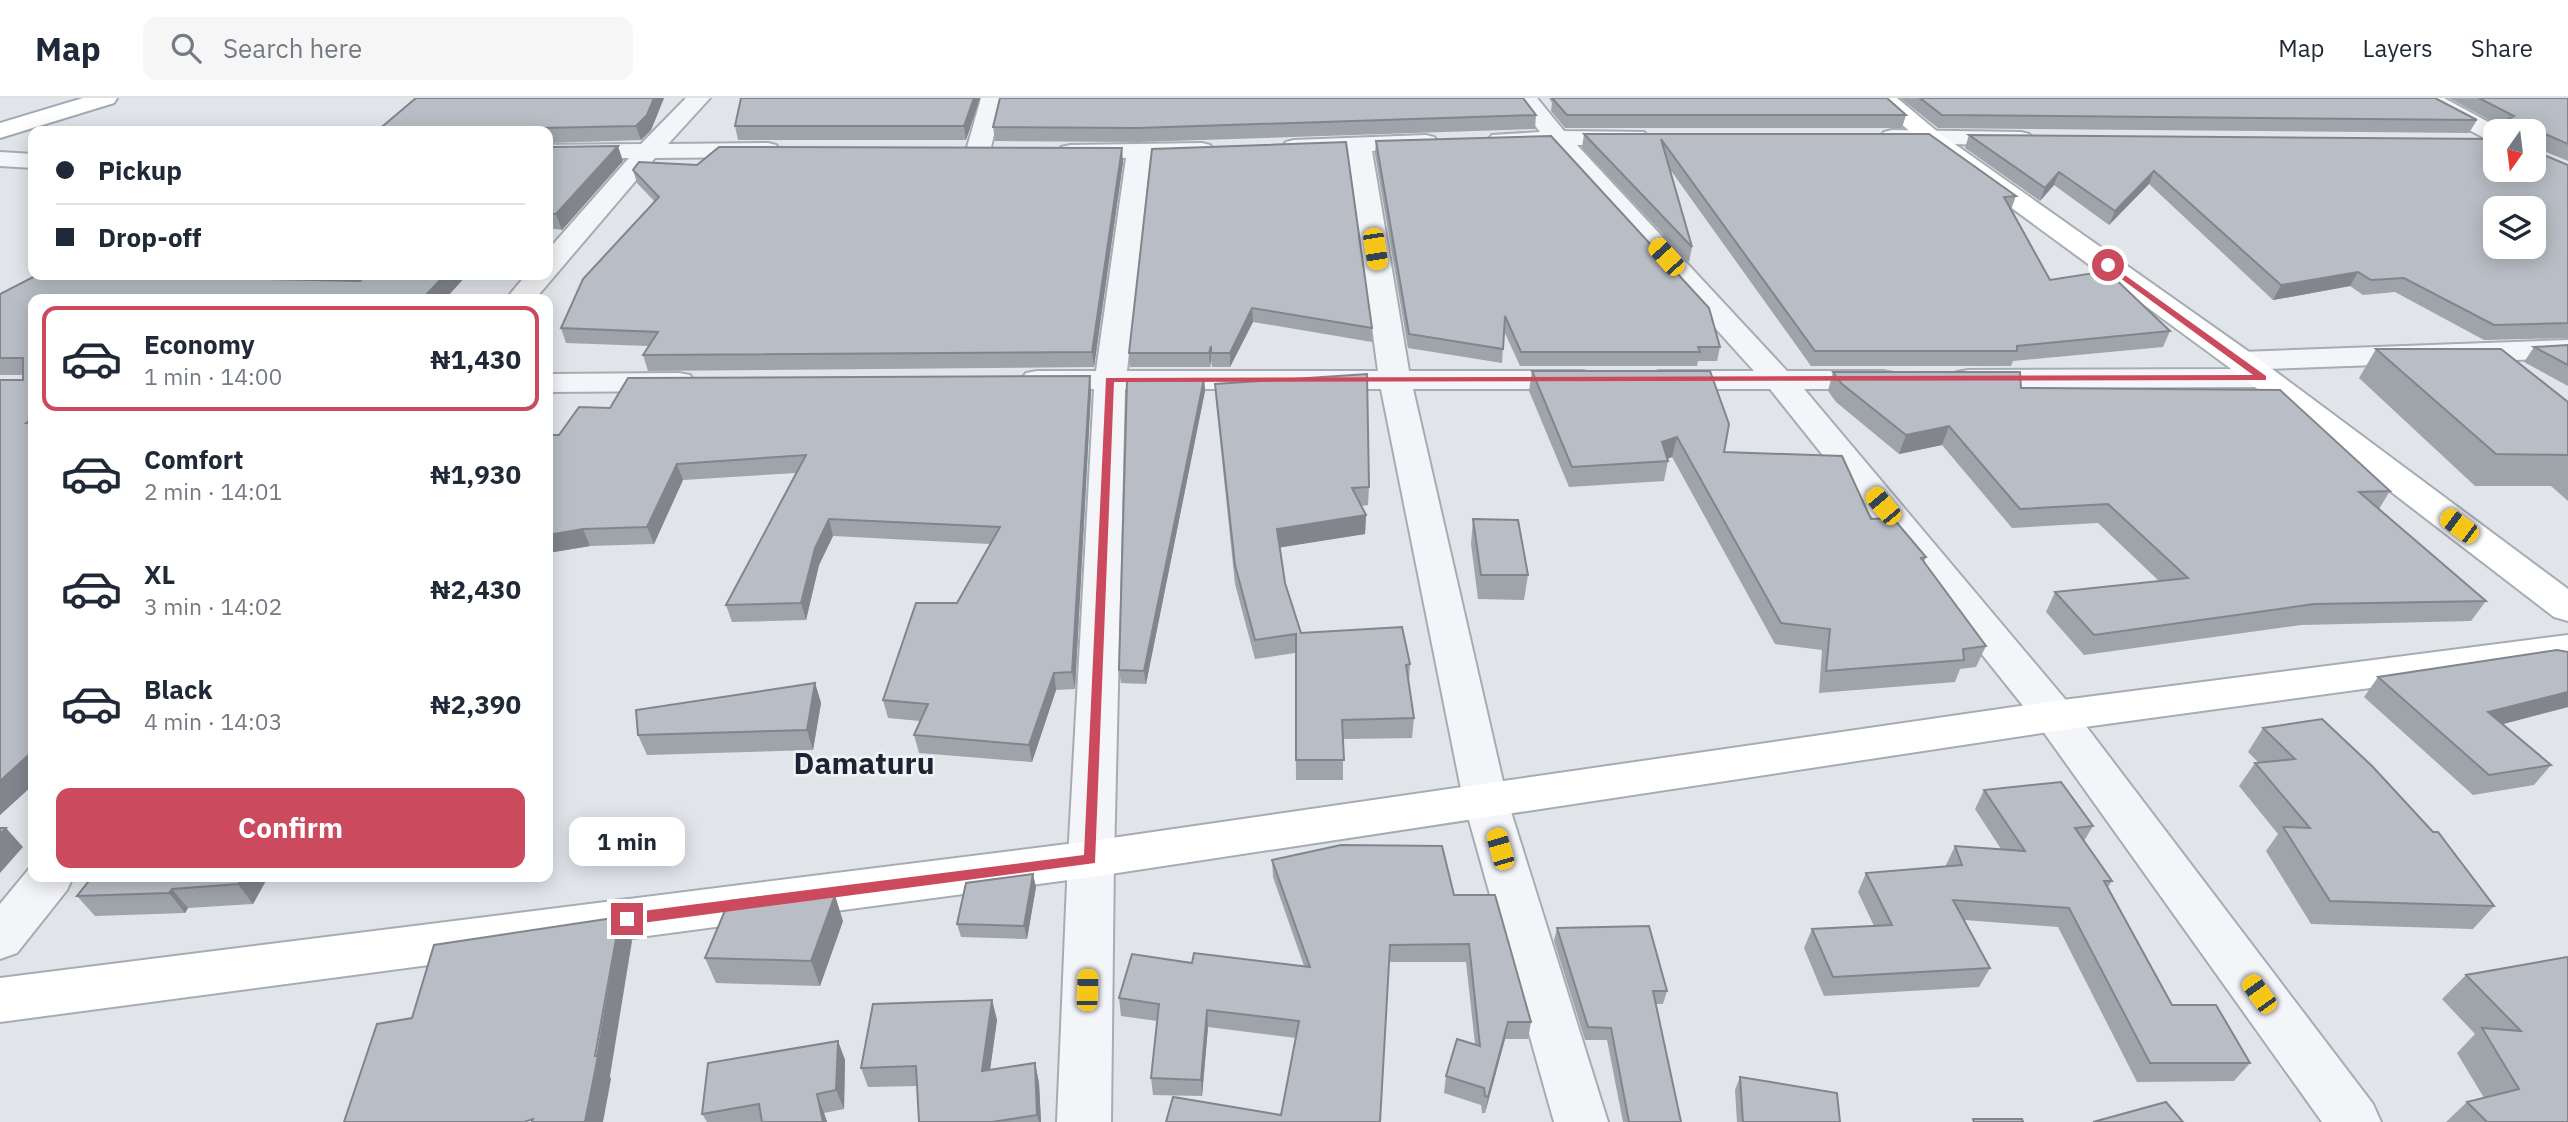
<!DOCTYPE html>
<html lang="en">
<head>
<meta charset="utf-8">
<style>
	body { margin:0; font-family:"IBM Plex Sans",sans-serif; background:#f6f6f7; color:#1f2937; height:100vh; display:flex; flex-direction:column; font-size:26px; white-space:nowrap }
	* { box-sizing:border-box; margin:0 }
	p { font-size:23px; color:#747a83 }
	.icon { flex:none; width:38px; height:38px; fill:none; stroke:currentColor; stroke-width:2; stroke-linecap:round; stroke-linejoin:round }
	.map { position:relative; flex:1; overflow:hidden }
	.side { position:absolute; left:28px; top:196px; width:525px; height:588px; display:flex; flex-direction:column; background:#fff; border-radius:14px; box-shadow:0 4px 18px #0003 }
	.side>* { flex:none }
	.top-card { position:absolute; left:28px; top:28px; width:525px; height:154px; border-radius:14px; box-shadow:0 4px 18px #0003; display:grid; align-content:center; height:154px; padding:0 28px; background:#fff }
	.needle { width:46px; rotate:194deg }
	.tools { position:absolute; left:2483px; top:21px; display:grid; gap:14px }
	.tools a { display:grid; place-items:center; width:63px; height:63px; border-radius:14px; background:#fff; box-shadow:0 4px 18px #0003; font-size:35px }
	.end { position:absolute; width:32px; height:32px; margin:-16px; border:9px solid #cb4a5d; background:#fff; box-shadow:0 0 0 4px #fff }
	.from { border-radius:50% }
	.bubble { position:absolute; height:49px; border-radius:14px; background:#fff; box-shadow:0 4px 18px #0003; font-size:23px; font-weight:700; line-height:49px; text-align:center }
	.car { position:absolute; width:21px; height:42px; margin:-21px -10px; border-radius:9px; box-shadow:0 0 5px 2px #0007; background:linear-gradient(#f5c518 24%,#345 0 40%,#f5c518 0 76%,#345 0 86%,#f5c518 0) }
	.top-card b { display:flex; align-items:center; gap:24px; height:66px; font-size:26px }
	.top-card b+b { border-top:2px solid #e0e1e3 }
	.top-card i { width:18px; height:18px; background:#1f2937 }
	ul { padding:12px 0 0; list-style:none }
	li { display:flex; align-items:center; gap:21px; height:105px; margin:0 14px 10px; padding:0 14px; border:4px solid transparent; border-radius:14px }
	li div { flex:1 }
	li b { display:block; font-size:26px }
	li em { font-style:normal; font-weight:700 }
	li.active { border-color:#cb4a5d }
	li>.icon { width:63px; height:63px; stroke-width:1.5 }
	.action { display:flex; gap:14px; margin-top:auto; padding:14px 28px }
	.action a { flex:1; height:80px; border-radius:14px; background:#cb4a5d; color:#fff; font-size:28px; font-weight:700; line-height:80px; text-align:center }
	header { display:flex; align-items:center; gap:42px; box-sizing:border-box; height:98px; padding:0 35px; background:#fff; border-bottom:2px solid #e0e1e3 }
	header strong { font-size:33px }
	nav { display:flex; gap:38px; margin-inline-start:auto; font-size:24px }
	.search { width:490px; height:63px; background:#f6f6f7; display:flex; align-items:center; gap:18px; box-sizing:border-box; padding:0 24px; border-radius:14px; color:#747a83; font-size:26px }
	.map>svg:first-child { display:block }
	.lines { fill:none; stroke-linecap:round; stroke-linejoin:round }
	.street-casing { stroke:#a6acb4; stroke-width:4 }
	.secondary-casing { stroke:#a6acb4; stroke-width:4 }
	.primary-casing { stroke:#a1a9b5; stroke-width:4 }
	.street { fill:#f4f5f8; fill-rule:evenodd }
	.secondary { fill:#fff; fill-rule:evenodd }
	.primary { fill:#fff; fill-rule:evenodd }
	.wall { fill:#9fa3aa }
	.shaded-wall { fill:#82858b }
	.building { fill:#b9bec6; stroke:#82858b; stroke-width:2; fill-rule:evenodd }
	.route { fill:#cb4a5d }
	.labels { text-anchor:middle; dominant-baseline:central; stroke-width:5; stroke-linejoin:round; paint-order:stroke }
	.district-label { font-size:30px; font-weight:bold; fill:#1c2332; stroke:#f1f4f7 }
</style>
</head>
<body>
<header>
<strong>Map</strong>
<div class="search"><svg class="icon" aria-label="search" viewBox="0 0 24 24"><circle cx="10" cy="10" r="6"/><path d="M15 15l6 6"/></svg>Search here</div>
<nav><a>Map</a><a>Layers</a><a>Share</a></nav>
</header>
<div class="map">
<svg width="2568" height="1024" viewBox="0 0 2568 1024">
	<rect width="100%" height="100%" fill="#e1e5ea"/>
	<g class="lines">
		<g class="street-casing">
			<path id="street" d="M686,0h24l-42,46 100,-1 8,2 4,5 -4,5 -8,2 -113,1 -120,141h-29l20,-24h22v-25l81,-92 -81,1v-14l93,-1z
				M981,0h22l-13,53 -3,5 -9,2 -9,-2 -3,-5z
				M1514,0h23l27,33 80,1 4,5 -4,5 -8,2 -59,1 210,226h96l11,2 5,7 -5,7 -11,2h-79l266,316 303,399 8,18h-59l-282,-395 -270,-338h-110l-11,-2 -5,-7 5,-7 11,-2h94l-203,-225 -59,-1 -4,-5 4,-5 48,-3z
				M2416,0h28l61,33h-9v11l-8,-2 -69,-37z
				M1892,32l129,2 8,2 4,5 -4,5 -8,2 -137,-4 -4,-5 4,-5z
				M1426,37l8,2 4,5 -4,5 -62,4 37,220h173l11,2 5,7 -5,7 -11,2h-169l94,410 101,323h-54l-91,-323 -82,-410h-256l-11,470 -3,263h-54l11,-263 26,-470h-57l-11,-2 -5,-7 5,-7 11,-2h59l30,-213 -56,1 -9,-2 -3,-5 3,-5 9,-2 132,-2 8,2 4,5 -4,5 -60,3 -23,213h251l-30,-219 -54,2 -8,-2 -4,-5 4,-5 8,-2z
				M0,54l33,2v14l-33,-2z
				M2568,242v18l-302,11 8,2 5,7 -5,7 -11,2 -295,1 -11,-2 -5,-7 5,-7 11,-2 267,-1 -5,-1 -4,-7 4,-7 11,-2z
				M679,275l11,2 5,7 -5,7 -11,2 -131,1v-18z
				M33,766v13h40l-6,13 -50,63 -17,6v-55z"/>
		</g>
		<g class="secondary-casing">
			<path id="secondary" d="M1872,0h25l42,35 313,221 316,235v32l-14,-4 -324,-249 -307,-225z
				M2568,537v26l-513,70 -964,146 -1091,145v-44l1091,-137 964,-140z"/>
		</g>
		<g class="primary-casing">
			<path id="primary" d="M83,0h34l-3,5 -114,35v-15z"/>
		</g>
		<use href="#street" class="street"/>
		<use href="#secondary" class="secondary"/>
		<use href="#primary" class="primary"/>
	</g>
	<path class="wall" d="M664,0l-13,32 -10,10 -93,3v-12h-171z
		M980,0l-14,42h-228l-3,-14z
		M1549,0h338l19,17 -4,13h-337l-14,-17 1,-8z
		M1900,0h535l42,22 -8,13 -531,-5z
		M2449,0h119v63l-29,-12v4l29,12v173l-84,2 -89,-48 -32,3 -13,-9 -77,14 -124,-116 -40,41 -55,-40 -14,16 -75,-53 4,-13 527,35 38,-39h-34l2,-4z
		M1536,17l-1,14 -396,13 -144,-1 -2,-14z
		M1584,36h345l87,62 -5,14 39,70 120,51 -7,16 -150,14 -2,5h-200l-142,-198 23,79 -3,15 -107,-114z
		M1376,43l344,206 -3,14h-19l-1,5h-177l-16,-35 -2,32 -94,-15 -33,-194z
		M548,49l75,14 -61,69 -14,-2z
		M1152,51l220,179v14l-119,-20 -23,45h-18l-1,-7 -1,7h-80l-1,-14z
		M1123,64l-29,205 -446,4 -5,-16 6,-9 -83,-3 -5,-15 94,-126 -18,-19 -4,-13 64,-5z
		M37,177h254l-4,5 73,1 7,-6h100l-22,24h-412v486l-33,30v-435h23v-5h-23v-81z
		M2568,247v41l-44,-24 10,-15z
		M2376,251l192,53v99l-17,-15h-76l-116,-108z
		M1532,273l192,81 147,67 55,38 -2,5 62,84 -10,21 -16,2 -5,13 -136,11 3,-43 -47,-6 -103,-187 -5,2 1,2 -4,20 -95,6 -40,-96z
		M1833,274l188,16 369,103 -11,18 107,92 -15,20 -170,4 -217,30 -38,-43 9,-20 104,-11 -61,-58 -86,5 -70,-83 -43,9 -63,-52 -8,-11z
		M1204,281l1,12 -59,293 -25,-1 -2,-13z
		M1215,286l154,103 -1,18 -7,1 5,9 -1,19 -85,13 5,36 16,50 109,31 -1,18 5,36 -2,20 -69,1v41h-47l-1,-127 -40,6 -20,-75 -19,-182z
		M1091,294l-16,297 -19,1 -24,72 -113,-9 -5,-18 6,-14 -32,-3 -5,-18 74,-97 33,-59 -157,-8 -14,29 -13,55 -74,2 -6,-17 70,-132 -113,7 -29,64 -64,2 -42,7v-118h11l51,-27z
		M1473,421l55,56 -4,25 -46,-1 -7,-55z
		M2568,554v55l-65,17 48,41 -17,20 -61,10 -109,-98 14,-20z
		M815,585l6,20 -8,47 -166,5 -9,-20z
		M2263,630l231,178 -21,23 -162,-5 -45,-73 12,-17 -39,-48 16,-23 3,-1 -10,-10z
		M1984,692l109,36 -9,15 28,40 -4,6 64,118 78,58 -16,18 -97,1 -79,-155 -94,-7 26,48 -11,19 -155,9 -20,-48 8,-19 62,-3 -16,-34 8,-19 80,-6v-2l9,-19 46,3 -26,-40z
		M1272,762l182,35 77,127 -3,17h-23l-20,74h-3l-1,-8 -37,-12 2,-17 29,-32 -9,-82h-77l-108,153 15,-77 -88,-11 -6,69 -49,-1 -2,-17 6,-57 -36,-5 -2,-18 73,-35 112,3 -31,-89z
		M92,779h176l-15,27 -65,4 -3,5 -90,3 -18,-20z
		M1036,789l-9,52 -66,-2 -4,-13z
		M843,823l-23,65 -104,-3 -11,-25z
		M1557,830l110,63 -4,13h-7l25,118h-58l-16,-82h-22l-31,-99z
		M2568,860v164h-122l21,-20 17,-4 -27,-45 18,-19 -33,-35 24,-24z
		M992,902l5,20 -7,50 45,-7 4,20 2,39h-122l-2,-36 -49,1 -7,-19z
		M838,943l7,19 -1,49 -20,4 3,9h-120l-5,-8z
		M1740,979l100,45h-103l-2,-32z"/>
	<path class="shaded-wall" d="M654,0h10l-13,32 -10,10 -5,-14z
		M974,0h6l-14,42 -2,-14z
		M618,48l5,15 -61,69 -6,-16z
		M1122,50l1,14 -29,205 -2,-15z
		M2154,73l-5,13 -40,41 6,-14z
		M2059,74l-5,13 -14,16 5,-13z
		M2358,174l-8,14 -77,14 8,-15z
		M271,177h20l-15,20 -8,-16z
		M445,177h22l-22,24h-23z
		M1252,210l1,14 -23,45v-14z
		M1211,248v14l-1,7 -1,-14z
		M1090,278l1,16 -16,297 -3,-17z
		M1204,281l1,12 -59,293 -2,-13z
		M1949,328l-7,19 -43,9 7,-19z
		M1677,339l-5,20 -14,5 4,-20z
		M677,366l6,16 -29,64 -7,-17z
		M1366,417l-1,19 -88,14v-19z
		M829,421l4,17 -14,29 -13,55 -5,-17 14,-55z
		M583,431l7,17 -42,7v-18z
		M1054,575l2,17 -24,72 -3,-17z
		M815,585l6,20 -8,47 -6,-20z
		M2568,594v15l-95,25 15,-20z
		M33,653v34l-33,30v-34z
		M6,730l17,19 -23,26v-39z
		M1033,776l3,13 -9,52 -3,-13z
		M242,779h26l-15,27 -15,-20z
		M172,791l16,19 -3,5 -16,-20z
		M835,797l8,26 -23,65 -9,-25z
		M620,819l12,24 -22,135 1,3 -8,43h-18z
		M992,902l5,20 -10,71 -5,-20z
		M1207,912l1,17 -6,69 -1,-16z
		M1508,924l-3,17 -20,74 3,-16z
		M838,943l7,19 -1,49 -8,-19z
		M1035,965l4,20 2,39h-2l-2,-7z
		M817,996l7,19 3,9h-4z"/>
	<path class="building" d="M416,0h238l-7,17 -11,11 -95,2v3h-164z
		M741,0h233l-10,28h-229z
		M1000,0h523l13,17 -398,13 -145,-1z
		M1552,0h335l19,17h-339z
		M1920,0h515l42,22 -535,-5z
		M2479,0h89v46l-25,-11 -4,3v17l29,12v158l-74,2 -90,-47 -33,2 -13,-8 -77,13 -127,-114 -39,40 -56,-39 -14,16 -76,-53 527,4v31h38v-39h-28v-11l8,-4zM2496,110h38v39h-38z
		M1584,36h345l87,62 -12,1 46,83 57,-9 63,60 -153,15v5h-202l-154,-212 31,108z
		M1551,38l158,172 11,39h-22l2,5h-179l-16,-36 -2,33 -94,-15 -33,-193z
		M1346,44l26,186 -120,-20 -22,45h-19v-7l-2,7h-80l23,-204z
		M618,48l-62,68 -8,-1v-66z
		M719,49l403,1 -30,204 -449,3 15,-23 -97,-4 22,-49 76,-82 -26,-27 6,-8 58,3z
		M37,177h234l-3,4 92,2 7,-6h78l-23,24h-389v119l-7,5 7,1v327l-33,30v-401h23v-22h-23v-64z
		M2568,247v20l-34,-18z
		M2376,251h125l67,53v53l-72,-1z
		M1532,273h178l19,53 -5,28 118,4 29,63 22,-1 33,39 -5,1 65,88 -23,3 1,11 -138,11 4,-42 -49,-6 -104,-186 -15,5 6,19 -96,6z
		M1833,274h187l1,16 259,2 110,101 -31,1 127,109 -172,3 -220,31 -39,-43 133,-14 -80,-74 -88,5 -71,-83 -43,9 -64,-51z
		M1367,276l2,113 -17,1 14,27 -89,14 8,54 16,50 101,-6 8,37 -4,1 8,53 -72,2 2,40h-48v-126l-41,6 -20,-75 -20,-181z
		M1090,278l-18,296 -18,1 -25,72 -115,-10 14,-31 -45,-4 33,-97h41l43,-76 -171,-8 -14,29 -14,55 -75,2 80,-150 -129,9 -30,63 -64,2 -35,6v-100h11l20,-28 31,1 18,-30z
		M1204,281l-60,292 -25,-1 8,-290z
		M1473,421l45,1 10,55h-47z
		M2557,552l11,2v40l-80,20 63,53 -62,10 -111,-98z
		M815,585l-8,47 -169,5 -2,-25z
		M2322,621l50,47 61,66h5l56,74 -164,-5 -47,-74 27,1 -55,-65 40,-4 -32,-31z
		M2061,684l32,44 -18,2 37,53h-8l68,124h44l34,58h-100l-81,-155 -116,-8 37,68 -157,9 -21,-48 80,-4 -26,-52 96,-8 -7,-19 70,5 -41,-61z
		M0,730h6l-6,6z
		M1341,747l101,1 12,49h41l36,127h-23l-20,75 -3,-1 -1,-8 -38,-12 11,-37 23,7 -11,-102 -79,1 -10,177h-214l7,-25 108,18 18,-94 -92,-11 -6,70 -50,-2 8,-74 -40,-6 13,-44 60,9 2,-10 116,14 -38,-107z
		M1033,776l-9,52 -67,-2 9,-41z
		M92,779h150l-4,7 -66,5 -3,4 -92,3z
		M787,796l48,1 -24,66 -106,-3 24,-57z
		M620,819l-25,139h3l-13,66h-53l1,-3 -9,3h-180l33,-98 35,-6 22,-73z
		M1649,828l18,65h-14l28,131h-52l-18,-94 -23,-1 -31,-99z
		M2567,859l1,1v164h-81l-20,-20 52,-13 -37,-61 39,3 -55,-56z
		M992,902l-10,71 53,-8 2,52 -45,7h-73l-3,-56 -55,2 12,-64z
		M838,943l-2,49 -19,4 6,28h-61l-3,-18 -57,10 6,-51z
		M1740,979l97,16 3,29h-97z
		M2166,1004l17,20h-90z
		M1973,1021h49l1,3h-49z"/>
	<path class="route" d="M2108,165l158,113v4l-1152,2 -19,481 -468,62 -7,-6 7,-6 457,-58 22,-477 1147,-3 -148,-108z"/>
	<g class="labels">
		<g class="district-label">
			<text x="864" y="664">Damaturu</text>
		</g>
	</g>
</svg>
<div class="tools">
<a><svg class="needle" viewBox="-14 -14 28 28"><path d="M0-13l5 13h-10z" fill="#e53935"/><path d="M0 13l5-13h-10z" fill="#747a83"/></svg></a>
<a><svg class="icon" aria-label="layers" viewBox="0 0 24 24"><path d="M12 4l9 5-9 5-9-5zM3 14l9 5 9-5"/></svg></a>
</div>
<i class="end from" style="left:2108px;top:167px"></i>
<i class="end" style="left:627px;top:821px"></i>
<div class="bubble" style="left:569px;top:719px;width:116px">1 min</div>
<i class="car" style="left:1375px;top:151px;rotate:171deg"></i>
<i class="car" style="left:1666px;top:159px;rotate:318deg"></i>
<i class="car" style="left:1883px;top:408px;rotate:320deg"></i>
<i class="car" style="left:2459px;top:428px;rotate:307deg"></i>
<i class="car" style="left:1500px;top:751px;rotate:344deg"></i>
<i class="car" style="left:1087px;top:892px;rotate:2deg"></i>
<i class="car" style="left:2259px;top:896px;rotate:324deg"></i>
<div class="top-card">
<b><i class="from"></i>Pickup</b>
<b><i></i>Drop-off</b>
</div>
<section class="side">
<ul>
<li class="active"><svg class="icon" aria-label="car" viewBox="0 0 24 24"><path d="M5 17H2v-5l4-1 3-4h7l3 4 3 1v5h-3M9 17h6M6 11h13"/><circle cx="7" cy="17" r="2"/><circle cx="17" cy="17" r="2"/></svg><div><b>Economy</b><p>1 min · 14:00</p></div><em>₦1,430</em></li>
<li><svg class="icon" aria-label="car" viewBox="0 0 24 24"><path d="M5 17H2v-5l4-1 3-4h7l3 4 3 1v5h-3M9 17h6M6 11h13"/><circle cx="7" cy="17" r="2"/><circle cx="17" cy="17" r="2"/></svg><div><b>Comfort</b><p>2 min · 14:01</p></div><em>₦1,930</em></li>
<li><svg class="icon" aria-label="car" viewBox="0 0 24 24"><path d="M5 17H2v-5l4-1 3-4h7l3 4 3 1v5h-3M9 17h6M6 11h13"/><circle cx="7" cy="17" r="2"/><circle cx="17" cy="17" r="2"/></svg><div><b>XL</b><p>3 min · 14:02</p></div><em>₦2,430</em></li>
<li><svg class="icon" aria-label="car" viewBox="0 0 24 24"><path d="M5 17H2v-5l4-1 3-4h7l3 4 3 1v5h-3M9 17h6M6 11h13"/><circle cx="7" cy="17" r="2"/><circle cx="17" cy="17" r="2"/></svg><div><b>Black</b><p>4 min · 14:03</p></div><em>₦2,390</em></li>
</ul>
<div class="action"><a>Confirm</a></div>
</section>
</div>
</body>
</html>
